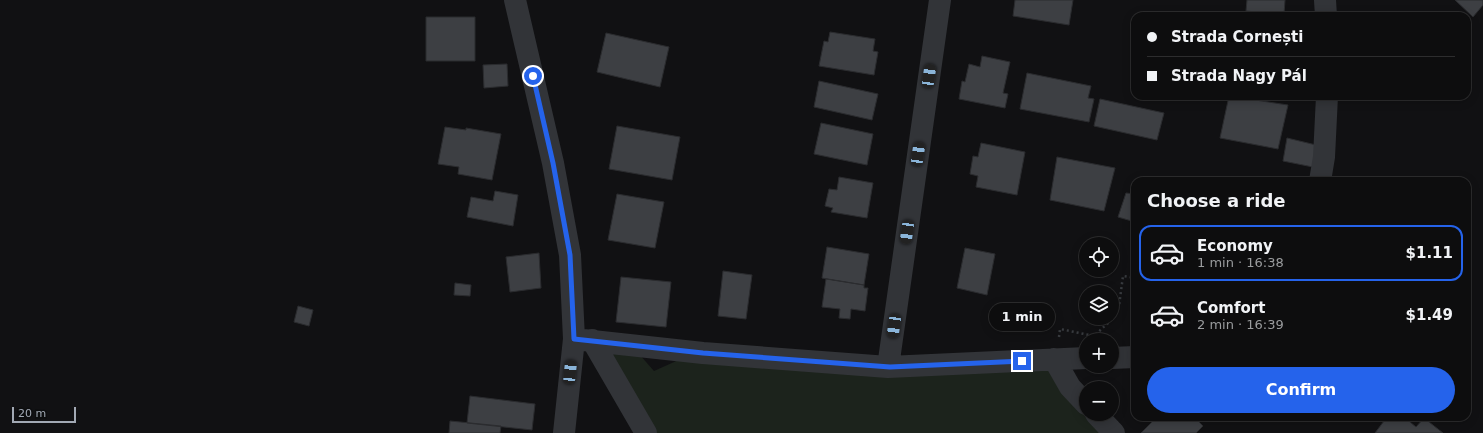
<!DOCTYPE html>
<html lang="en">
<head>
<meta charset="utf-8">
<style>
	body { margin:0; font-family:"DejaVu Sans",sans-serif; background:#1b1b1c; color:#f1f3f6; height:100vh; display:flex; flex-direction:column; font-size:15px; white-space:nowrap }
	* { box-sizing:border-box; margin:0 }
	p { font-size:13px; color:#9a9c9e }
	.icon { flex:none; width:22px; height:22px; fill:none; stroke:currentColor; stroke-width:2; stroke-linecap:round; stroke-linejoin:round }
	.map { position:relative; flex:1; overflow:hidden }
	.details { position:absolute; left:1131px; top:177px; width:340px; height:244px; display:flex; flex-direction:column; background:#0d0d0e; border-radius:12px; box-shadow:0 2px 10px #0003,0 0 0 1px #2d2d2e }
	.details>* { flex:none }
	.top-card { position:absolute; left:1131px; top:12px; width:340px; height:88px; border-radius:12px; box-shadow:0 2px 10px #0003,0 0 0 1px #2d2d2e; display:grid; align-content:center; height:88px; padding:0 16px; background:#0d0d0e }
	.fabs { position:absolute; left:1079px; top:237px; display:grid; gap:8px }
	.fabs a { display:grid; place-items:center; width:40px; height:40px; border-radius:50%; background:#0d0d0e; box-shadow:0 2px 10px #0003,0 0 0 1px #2d2d2e; font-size:20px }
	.scale { position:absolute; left:12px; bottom:10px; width:64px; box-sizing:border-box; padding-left:4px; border:2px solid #a2a9b4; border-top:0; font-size:11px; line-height:14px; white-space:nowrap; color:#a2a9b4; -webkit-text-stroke:3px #0c0d0e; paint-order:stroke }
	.end { position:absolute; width:18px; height:18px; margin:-9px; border:5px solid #2563eb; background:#fff; box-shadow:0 0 0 2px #fff }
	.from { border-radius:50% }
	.bubble { position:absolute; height:28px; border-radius:14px; background:#0d0d0e; box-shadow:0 2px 10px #0003,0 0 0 1px #2d2d2e; font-size:13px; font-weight:700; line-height:28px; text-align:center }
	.car { position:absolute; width:12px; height:24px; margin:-12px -6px; border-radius:5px; box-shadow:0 0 3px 1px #0007; background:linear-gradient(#222 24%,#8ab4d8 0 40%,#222 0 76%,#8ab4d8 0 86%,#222 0) }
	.top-card b { display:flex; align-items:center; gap:14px; height:38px; font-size:15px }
	.top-card b+b { border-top:1px solid #2d2d2e }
	.top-card i { width:10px; height:10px; background:#f1f3f6 }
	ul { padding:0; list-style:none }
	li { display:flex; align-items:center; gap:12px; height:56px; margin:0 8px 6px; padding:0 8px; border:2px solid transparent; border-radius:12px }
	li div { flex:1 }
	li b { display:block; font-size:15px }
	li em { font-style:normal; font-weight:700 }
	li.selected { border-color:#2563eb }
	li>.icon { width:36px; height:36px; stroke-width:1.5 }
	h2 { padding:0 16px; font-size:18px; line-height:48px }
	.action { display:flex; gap:8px; margin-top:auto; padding:8px 16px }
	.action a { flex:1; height:46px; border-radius:24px; background:#2563eb; color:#fff; font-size:16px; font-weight:700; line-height:46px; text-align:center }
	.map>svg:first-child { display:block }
	.green { fill:#1c231c }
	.building { fill:#3d3f43; stroke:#2b2c2f }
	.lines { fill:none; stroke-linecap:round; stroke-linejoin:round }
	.path { stroke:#383b3f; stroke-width:2.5; stroke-dasharray:2 3; stroke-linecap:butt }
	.minor { stroke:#323438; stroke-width:22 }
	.route { stroke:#2563eb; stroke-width:5 }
</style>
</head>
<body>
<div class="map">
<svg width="1483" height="433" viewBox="0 0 1483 433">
	<rect width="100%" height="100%" fill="#111113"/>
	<path class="green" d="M605,352l34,2 15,17 29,-13 364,11 61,64h-454z"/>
	<path class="building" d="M1015,0h58l-4,25 -56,-9z
		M1247,0h38l-1,15 -38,-4z
		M1455,0h28v5l-10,12z
		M426,17h49v44h-49z
		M830,32l45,7 -2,12 5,1 -4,23 -55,-9 5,-25 4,1z
		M606,33l63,14 -9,40 -63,-15z
		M982,56l28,6 -7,31 5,1 -3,14 -46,-9 3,-18 3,1 4,-18 11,3z
		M507,64l1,22 -24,2 -1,-23z
		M1027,73l64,13 -3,12 6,1 -5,23 -69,-13z
		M819,81l59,13 -6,26 -58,-13z
		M1229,96l59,9 -10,44 -58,-11z
		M1100,99l64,14 -7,27 -63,-14z
		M821,123l52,11 -6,31 -53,-11z
		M617,126l63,11 -8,43 -63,-11z
		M445,127l21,3v-2l35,6 -9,46 -34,-6 1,-7 -21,-3z
		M1287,138l29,7 -3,22 -30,-6z
		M981,143l44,9 -8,43 -41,-8 2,-11 -8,-2 3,-18 5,1z
		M1057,157l58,11 -11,43 -54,-11z
		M839,177l34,6 -6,35 -36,-6 2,-4 -8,-2 4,-17 8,1z
		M495,191l23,4 -5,31 -46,-9 4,-20 22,4z
		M1126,193l9,1v28l-17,-5z
		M617,194l47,8 -9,46 -47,-8z
		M827,247l42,7 -5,31 -42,-7z
		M965,248l30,6 -8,41 -30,-7z
		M539,253l2,35 -31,4 -4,-35z
		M723,271l29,4 -6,44 -28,-3z
		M621,277l50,5 -5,45 -50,-5z
		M826,279l38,6v3h4l-3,23 -14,-2 -1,10 -11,-1 1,-9 -18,-2z
		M455,283l16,2 -1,11 -16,-1z
		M298,306l15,4 -4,16 -15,-4z
		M470,396l65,8 -3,26 -65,-7z
		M1157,417h37l9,9 -7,7h-55z
		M1387,417h17l12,10 8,-9 19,15h-68z
		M450,421l51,5 -1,7h-51z"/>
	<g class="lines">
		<path class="path" d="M1112,317l7,-11 4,-30 12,2
			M1059,337l1,-8 34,7 14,-13 3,-5"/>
		<path class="minor" d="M515,0l38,163 17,92 4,84 -10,94
			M1325,0l1,16
			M1320,181l4,-24 3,-61
			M574,339l129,14 185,14 198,-9
			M592,340l54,93
			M1112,358l23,-1
			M1054,359l16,28 16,17
			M888,367l52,-367
			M1096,414l18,19"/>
	</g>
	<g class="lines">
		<path class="route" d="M533,76l20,87 17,92 4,84 129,14 187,14 132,-6"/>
	</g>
</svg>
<div class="fabs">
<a><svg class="icon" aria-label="locate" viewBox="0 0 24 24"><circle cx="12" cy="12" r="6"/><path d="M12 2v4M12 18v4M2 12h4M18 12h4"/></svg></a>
<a><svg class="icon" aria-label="layers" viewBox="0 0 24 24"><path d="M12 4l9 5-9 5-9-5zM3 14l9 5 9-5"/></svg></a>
<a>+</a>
<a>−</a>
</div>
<div class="scale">20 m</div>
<i class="end from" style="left:533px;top:76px"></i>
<i class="end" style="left:1022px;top:361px"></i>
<div class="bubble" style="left:989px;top:303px;width:66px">1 min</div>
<i class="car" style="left:929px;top:76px;rotate:8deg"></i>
<i class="car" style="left:918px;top:154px;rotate:8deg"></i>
<i class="car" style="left:907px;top:232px;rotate:188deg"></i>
<i class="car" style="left:894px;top:326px;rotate:188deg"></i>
<i class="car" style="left:570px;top:372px;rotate:6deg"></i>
<div class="top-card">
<b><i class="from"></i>Strada Cornești</b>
<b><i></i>Strada Nagy Pál</b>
</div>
<section class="details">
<h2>Choose a ride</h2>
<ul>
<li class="selected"><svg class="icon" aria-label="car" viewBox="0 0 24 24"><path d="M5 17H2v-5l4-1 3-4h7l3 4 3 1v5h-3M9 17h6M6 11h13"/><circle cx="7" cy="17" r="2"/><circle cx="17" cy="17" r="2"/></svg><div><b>Economy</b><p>1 min · 16:38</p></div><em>$1.11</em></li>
<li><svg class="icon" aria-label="car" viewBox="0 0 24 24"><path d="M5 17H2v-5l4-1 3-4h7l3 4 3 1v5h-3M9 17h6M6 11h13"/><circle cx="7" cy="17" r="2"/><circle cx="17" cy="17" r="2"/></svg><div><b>Comfort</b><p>2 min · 16:39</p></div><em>$1.49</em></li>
</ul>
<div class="action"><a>Confirm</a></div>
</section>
</div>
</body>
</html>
